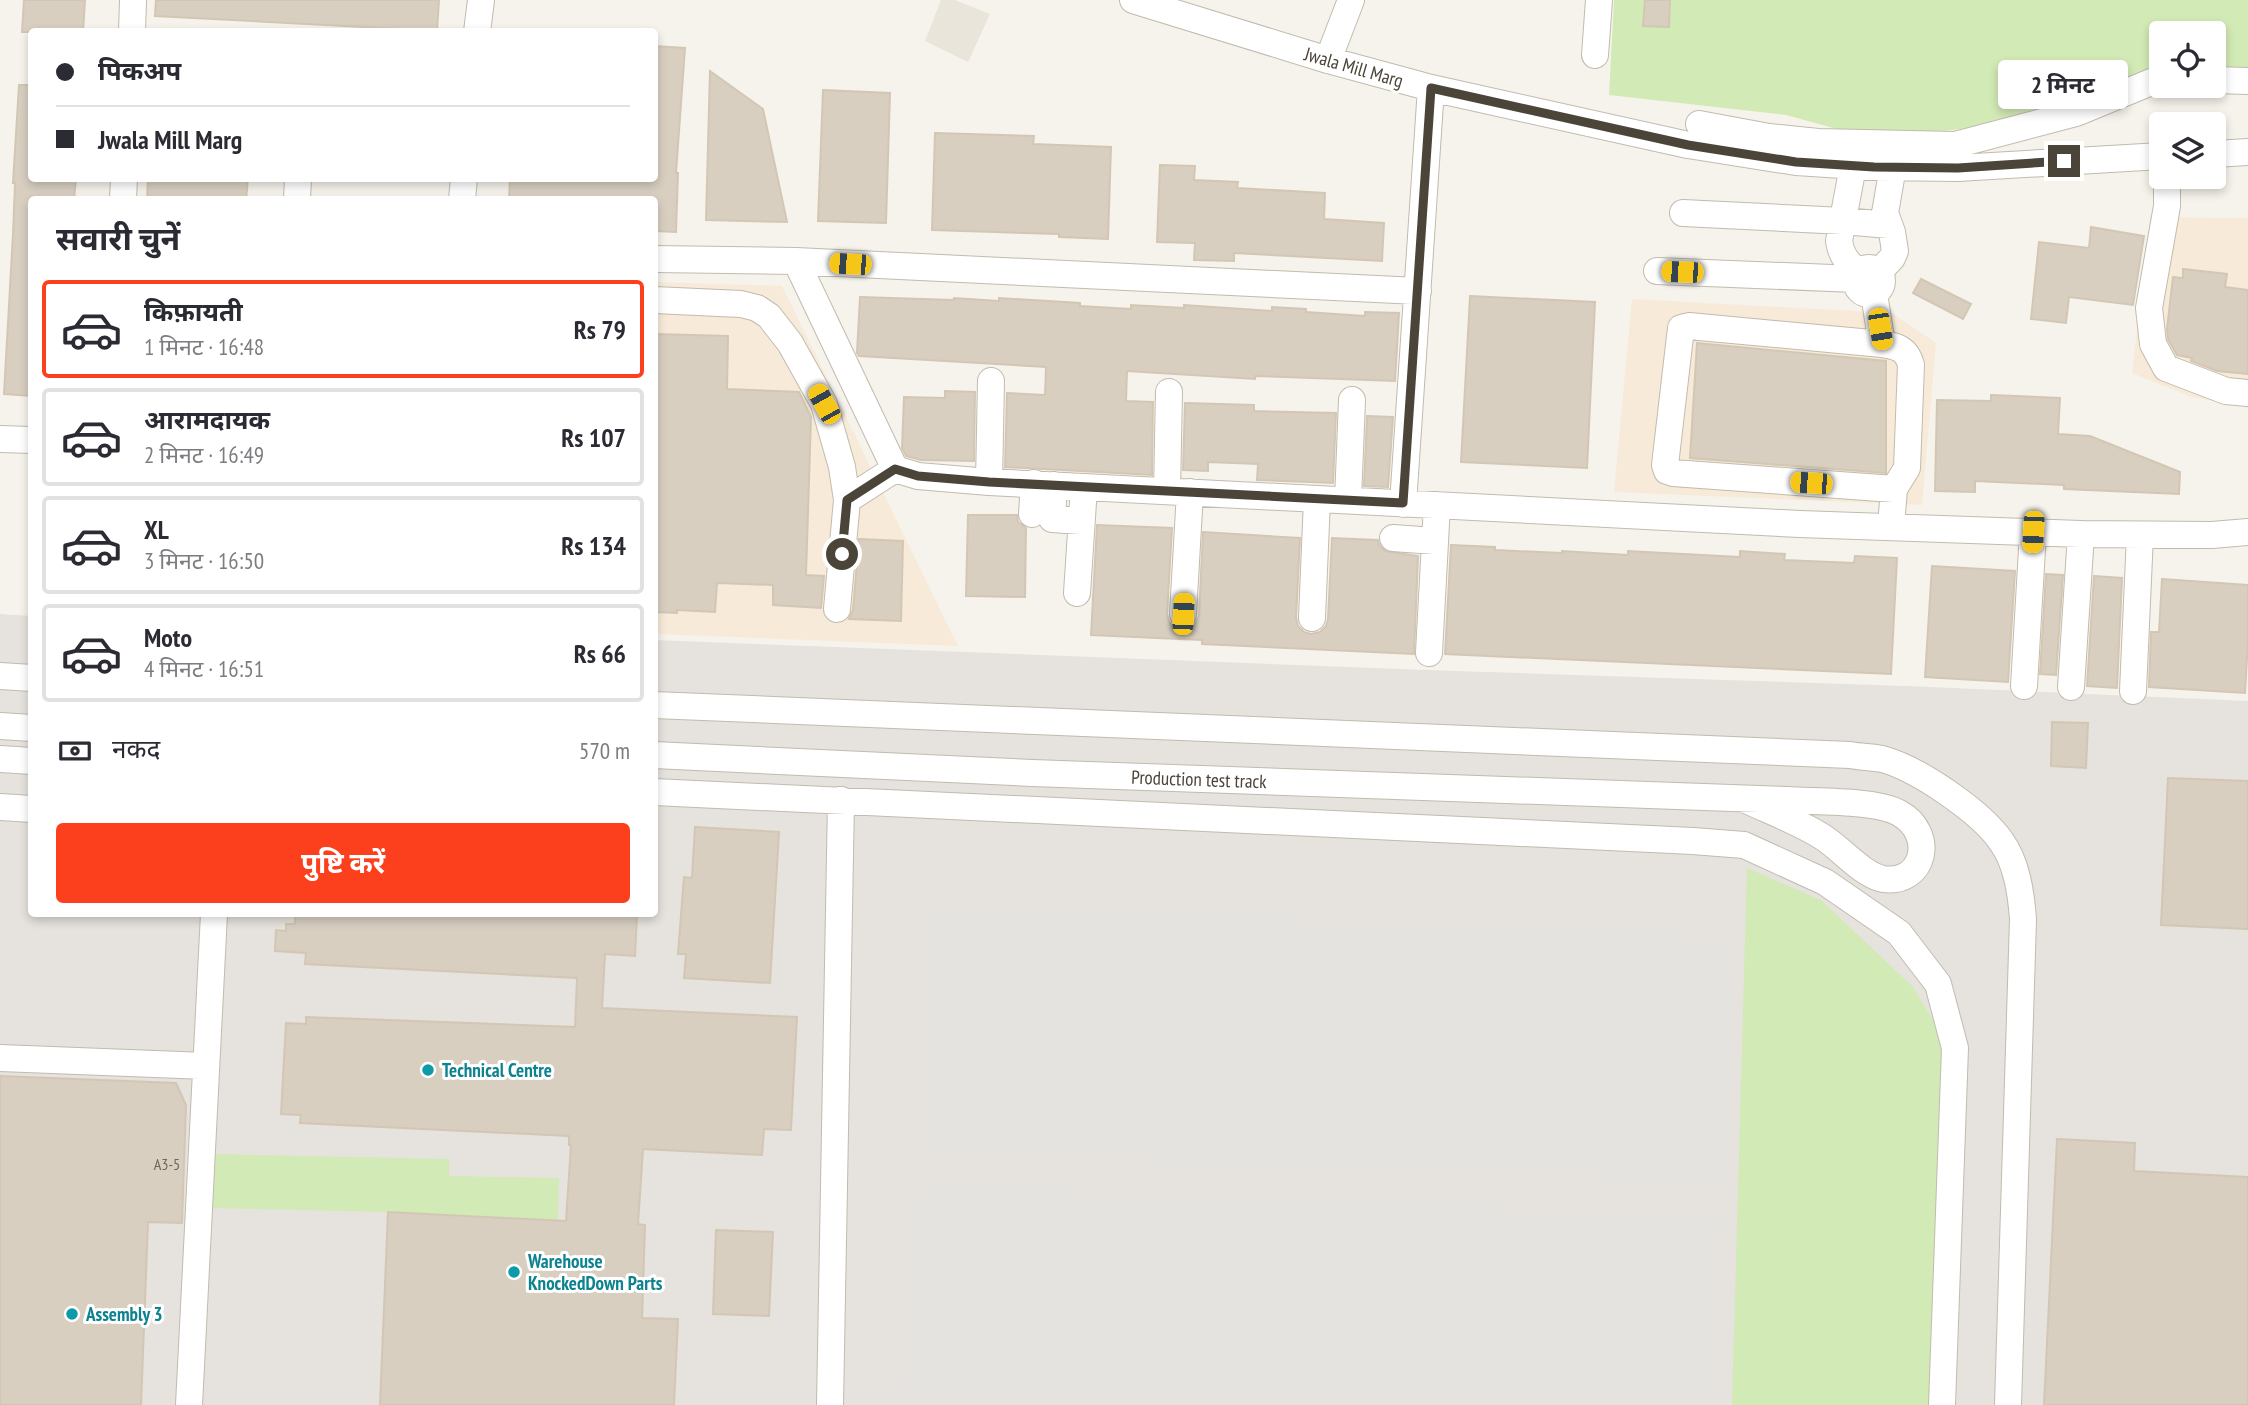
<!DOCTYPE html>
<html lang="hi">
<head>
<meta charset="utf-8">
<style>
	body { margin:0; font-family:"PT Sans Narrow","Noto Sans Devanagari",sans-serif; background:#f7f7f7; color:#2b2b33; height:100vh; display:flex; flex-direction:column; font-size:26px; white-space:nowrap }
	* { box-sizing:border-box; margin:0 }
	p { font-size:23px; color:#7c7c81 }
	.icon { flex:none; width:38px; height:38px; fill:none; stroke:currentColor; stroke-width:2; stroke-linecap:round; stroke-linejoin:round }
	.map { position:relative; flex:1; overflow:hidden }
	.drawer { position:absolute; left:28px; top:196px; width:630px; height:721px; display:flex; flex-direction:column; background:#fff; border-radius:7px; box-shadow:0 4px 10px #0003 }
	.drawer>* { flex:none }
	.guide { position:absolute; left:28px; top:28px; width:630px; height:154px; border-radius:7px; box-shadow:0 4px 10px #0003; display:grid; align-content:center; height:154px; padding:0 28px; background:#fff }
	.buttons { position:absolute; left:2149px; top:21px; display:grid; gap:14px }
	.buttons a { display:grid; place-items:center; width:77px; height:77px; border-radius:7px; background:#fff; box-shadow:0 4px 10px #0003; font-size:35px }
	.end { position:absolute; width:32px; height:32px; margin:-16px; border:9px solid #4b4439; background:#fff; box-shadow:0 0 0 4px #fff }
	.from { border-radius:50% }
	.bubble { position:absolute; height:49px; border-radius:7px; background:#fff; box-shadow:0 4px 10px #0003; font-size:23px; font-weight:700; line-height:49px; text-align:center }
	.car { position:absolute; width:21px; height:42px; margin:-21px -10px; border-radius:9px; box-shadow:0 0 5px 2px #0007; background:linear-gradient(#f5c518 24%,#345 0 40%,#f5c518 0 76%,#345 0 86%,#f5c518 0) }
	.guide b { display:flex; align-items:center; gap:24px; height:66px; font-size:26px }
	.guide b+b { border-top:2px solid #e1e1e2 }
	.guide i { width:18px; height:18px; background:#2b2b33 }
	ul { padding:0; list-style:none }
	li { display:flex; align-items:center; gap:21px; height:98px; margin:0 14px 10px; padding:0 14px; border:4px solid #e1e1e2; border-radius:7px }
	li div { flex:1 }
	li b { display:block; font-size:26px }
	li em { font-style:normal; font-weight:700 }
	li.selected { border-color:#fc3f1d }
	li>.icon { width:63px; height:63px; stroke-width:1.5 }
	h2 { padding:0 28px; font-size:32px; line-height:84px }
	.pay { display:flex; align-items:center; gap:18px; height:77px; padding:0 28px; font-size:26px }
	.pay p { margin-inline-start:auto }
	.cta { display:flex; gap:14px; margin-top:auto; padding:14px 28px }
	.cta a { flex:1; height:80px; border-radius:7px; background:#fc3f1d; color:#fff; font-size:28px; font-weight:700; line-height:80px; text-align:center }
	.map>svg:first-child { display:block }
	.residential { fill:#eae5da }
	.commercial { fill:#f7ead8 }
	.industrial { fill:#e6e2dd }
	.green { fill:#d2eab5 }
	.parking { fill:#e5e3e0 }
	.building { fill:#d8cfc1; stroke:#d3c7b4; stroke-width:2 }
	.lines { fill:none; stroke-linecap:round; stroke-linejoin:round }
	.minor-casing { stroke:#c2bbae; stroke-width:28 }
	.minor { stroke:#fff; stroke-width:26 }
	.route { stroke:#4b4439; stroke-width:9 }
	.culture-dot { fill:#0f9aa8; stroke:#fff; stroke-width:2.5 }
	.labels { text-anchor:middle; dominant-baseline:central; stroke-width:6; stroke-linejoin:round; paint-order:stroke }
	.number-label { font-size:16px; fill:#6e675b }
	.street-label { font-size:19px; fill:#4b4439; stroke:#fff }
	.culture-label { font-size:19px; font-weight:bold; fill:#0d838f; stroke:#fff; text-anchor:start }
</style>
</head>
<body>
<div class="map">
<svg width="2248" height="1405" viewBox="0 0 2248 1405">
	<rect width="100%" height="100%" fill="#f6f3ec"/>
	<path class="residential" d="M941,0h14l35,14 -22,48 -43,-21z"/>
	<path class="commercial" d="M2150,217l98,1v190l-59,-12 -57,-23z
		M655,282l127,4 176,360 -303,-12z
		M1632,299l260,14 44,30 -14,162 -308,-13z"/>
	<path class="industrial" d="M0,614l31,2 1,298h622l1,-274 772,30 480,16 341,15v704h-2248z"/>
	<path class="green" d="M1614,0h634v81l-34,-1v-47h-53v45l-85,35 -123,17 -87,7 -80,-22 -177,-20z
		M1747,868l74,32 92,87 31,51 -13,367h-199z
		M211,1154l238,5v17l110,2 -1,42 -170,-8 -178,-4z"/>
	<path class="parking" d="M933,904l803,34 -10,243 -806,-29z
		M920,1186l801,30 -7,189h-812z"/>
	<path class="building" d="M24,0h61l-2,32h-61z
		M156,0h283l-2,31 -282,-15z
		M1645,0h25l-1,27 -26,-1z
		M654,46l31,2 -9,125h2l-2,59 -22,-1v-31h-145l1,-22h144z
		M710,71l53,38 24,113 -81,-2z
		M19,85h13v93h44l-2,22h-42v196l-28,-2 9,-160 2,-51h-2z
		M823,90l67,3 -4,130 -68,-2z
		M935,133l99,3 -1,8 78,3 -3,92 -49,-2v-3l-127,-4z
		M1160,165l35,1 -1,14 44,2 -1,6 88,5 -1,26 60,4 -2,38 -148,-8v8l-40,-1 1,-17 -38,-1z
		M148,178h100l-2,22h-99z
		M2091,227l53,9 -11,69 -64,-8 -3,26 -35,-4 8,-77 50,6z
		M2183,269l44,5 -2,13 23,3v84l-31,-3 -26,-10 1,-3 -15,-3 -9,-16 -1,-10 6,-52 10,1z
		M1921,279l50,25 -8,15 -50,-26z
		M1470,296l125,6 -8,166 -126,-6z
		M860,297l94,3v-2l45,3v-3l81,5v3l51,3v-4l53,3v-3l88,6v-4l34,2v3l59,4v-4l34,1 -4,68 -140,-5v3l-128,-8 -1,30 27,1 -1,73 -147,-8 2,-74 38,2 1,-28 -187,-11 -2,-3z
		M654,334l74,2 -1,53 72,3 12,25 -5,158 18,1 -3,32 -48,-3v-20l-56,-2 -2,29 -38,-2v3l-23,-1z
		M1697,343l189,18v112l-196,-15z
		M945,391l30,1 -1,69 -53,-1 -15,-4 -4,-8 2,-51 41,1z
		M1991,395l69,3 -2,36 32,2 90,36 -1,22 -115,-5v-4l-89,-4v11l-40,-1 2,-91 54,1z
		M1185,403l69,2v6l82,2 -3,70 -76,-3 1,-16 -50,-2v9l-25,-1z
		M1367,416l26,1 -5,70 -24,-1z
		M968,515h49l1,7 8,6 -1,69 -59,-1z
		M1097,525l75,3 -5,86 2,8 5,5 7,3 10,-2 5,-5 3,-7 4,-84 97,6 -4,80 2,8 6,6 7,2 9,-2 6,-6 2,-7 4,-81 46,2 1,5 6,6 33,5 -4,98 -212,-10v-4l-111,-5z
		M859,539l44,2 -2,80 -52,-2 4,-9z
		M1451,545l44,2v3l67,3v-2l66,4v-4l112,6v-6l45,3 -1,6 70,3 1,-7 42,2 -6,116 -446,-20z
		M1932,566l83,5 -7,111 -83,-5z
		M2046,574l17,1 -7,100 -16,-1z
		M2094,576l28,2 -5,110 -30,-2z
		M2162,579l86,6v56l-3,52 -96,-6 2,-55h8z
		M2052,722l36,1 -2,45 -35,-2z
		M2168,778l80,3v148l-87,-4z
		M695,827l84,5 -9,151 -86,-5 2,-24h-8l6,-77 8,1z
		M295,914h342l-2,42 -30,-2 -3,54 195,9 -6,113 -27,-1 -2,26 -119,-6 -5,75 7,1 -3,93 36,1 -4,86h-294l8,-193 178,9 5,-76h-2v-9l-269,-13 1,-8 -20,-1 5,-91 20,1v-7l269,10 2,-49 -272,-14 1,-11 -31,-2 1,-21 10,1v-7h9z
		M0,1076l176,7 10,22 -4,118 -34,-1 -7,183h-141z
		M2057,1139l78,4 -1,28 114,6v228h-204z
		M716,1230l57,2 -4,84 -56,-2z"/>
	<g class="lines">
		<g class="minor-casing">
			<path id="minor" d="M1133,0l195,60 103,28 257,57 108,17 78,5 84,1 203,-12
				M132,32l1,-32
				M477,32l4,-32
				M1595,55l4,-55
				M1328,60l23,-60
				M2214,80l34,1
				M1699,124l70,13 49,5 137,3 121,-32 85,-35
				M2214,154l34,-2
				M1853,166l-14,75c2,15 9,22 20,32
				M2167,177v29l-18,102 4,36 13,24 60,23 22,2
				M123,200l1,-22
				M297,200l1,-22
				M462,200l2,-22
				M1683,213l160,8 46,4
				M654,259l142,2 622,30
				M796,261l99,208 23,7 71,6 811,42 281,10 131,1 36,-3
				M1856 281a13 13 0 1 1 26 0a13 13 0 1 1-26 0Z
				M1657,271l199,8
				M1879,272l13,-14 3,-7 -3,-19 -7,-19 8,-46
				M1874,294l8,50
				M654,300l87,4 16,4 12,8 21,27 34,61 18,63 5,33 -10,109
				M0,439l32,1
				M989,482l2,-101
				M1054,485l-2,34 29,2
				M1167,491l2,-99
				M847,500l48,-31
				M1348,500l4,-100
				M1403,504l28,-416
				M1032,514l2,-31
				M1891,526l3,-37 13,-21 4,-103c-4,-16 -14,-19 -29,-21l-193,-18 -8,2 -16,137 2,6 6,2 221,16
				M1393,538l42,3
				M1077,593l7,-106
				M1183,614l7,-122
				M1312,618l5,-119
				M1429,653l8,-148
				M0,676l32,2
				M2024,686l9,-154
				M2071,687l10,-153
				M2133,691l7,-156
				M654,705l1196,50c10,2 22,2 32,4 35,9 99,53 119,82 16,22 20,52 22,78l-15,486
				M0,726l32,2
				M654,755l378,18 755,27c29,2 89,0 112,13 37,20 26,72 -16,66 -21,-4 -43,-32 -62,-43 -24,-15 -52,-25 -77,-37
				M0,759l32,2
				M654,792l1039,49 51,4 81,37 74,51 39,51 17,64 -13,357
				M0,807l32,2
				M0,1058l206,8
				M189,1405l25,-491
				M830,1405l11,-605"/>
		</g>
		<use href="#minor" class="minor"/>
	</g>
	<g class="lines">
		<path class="route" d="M842,554l5,-54 48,-31 23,7 71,6 414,21 28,-415 257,57 108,17 78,5 84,1 106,-7"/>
	</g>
	<g class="culture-dot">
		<circle cx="428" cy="1070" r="7"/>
		<circle cx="514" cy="1272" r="7"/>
		<circle cx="72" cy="1314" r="7"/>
	</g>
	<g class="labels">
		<g class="number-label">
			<text x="167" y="1164">A3-5</text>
		</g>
		<g class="street-label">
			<text transform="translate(1354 67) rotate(16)">Jwala Mill Marg</text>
			<text transform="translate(1199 779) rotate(2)">Production test track</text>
		</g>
		<g class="culture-label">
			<text x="442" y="1070">Technical Centre</text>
			<text x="528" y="1261">Warehouse<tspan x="528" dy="22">KnockedDown Parts</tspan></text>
			<text x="86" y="1314">Assembly 3</text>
		</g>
	</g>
</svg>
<div class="buttons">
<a><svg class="icon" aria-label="locate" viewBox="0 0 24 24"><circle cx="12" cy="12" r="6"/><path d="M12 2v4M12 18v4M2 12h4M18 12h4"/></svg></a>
<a><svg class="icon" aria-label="layers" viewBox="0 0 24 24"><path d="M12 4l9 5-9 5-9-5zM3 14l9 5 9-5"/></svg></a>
</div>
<i class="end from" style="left:842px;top:554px"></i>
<i class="end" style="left:2064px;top:161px"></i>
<div class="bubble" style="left:1998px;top:60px;width:130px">2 मिनट</div>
<i class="car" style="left:850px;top:264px;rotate:273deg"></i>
<i class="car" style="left:1682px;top:272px;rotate:272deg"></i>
<i class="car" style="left:1880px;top:329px;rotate:171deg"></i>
<i class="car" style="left:824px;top:404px;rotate:331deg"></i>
<i class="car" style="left:1811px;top:483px;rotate:274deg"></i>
<i class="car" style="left:2033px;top:532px;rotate:183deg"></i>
<i class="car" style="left:1183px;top:614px;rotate:3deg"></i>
<div class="guide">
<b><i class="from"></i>पिकअप</b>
<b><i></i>Jwala Mill Marg</b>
</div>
<section class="drawer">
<h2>सवारी चुनें</h2>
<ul>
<li class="selected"><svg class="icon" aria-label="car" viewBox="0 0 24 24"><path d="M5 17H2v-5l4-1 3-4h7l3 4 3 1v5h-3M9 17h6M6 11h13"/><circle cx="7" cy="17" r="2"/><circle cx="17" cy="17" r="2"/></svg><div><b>किफ़ायती</b><p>1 मिनट · 16:48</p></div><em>Rs 79</em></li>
<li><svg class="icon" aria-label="car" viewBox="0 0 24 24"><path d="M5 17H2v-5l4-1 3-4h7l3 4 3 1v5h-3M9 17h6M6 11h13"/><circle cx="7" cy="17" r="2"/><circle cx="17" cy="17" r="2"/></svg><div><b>आरामदायक</b><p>2 मिनट · 16:49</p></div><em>Rs 107</em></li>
<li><svg class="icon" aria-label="car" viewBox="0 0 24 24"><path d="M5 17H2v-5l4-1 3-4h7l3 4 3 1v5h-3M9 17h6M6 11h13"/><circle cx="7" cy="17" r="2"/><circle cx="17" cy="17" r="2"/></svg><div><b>XL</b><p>3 मिनट · 16:50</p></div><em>Rs 134</em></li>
<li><svg class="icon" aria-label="car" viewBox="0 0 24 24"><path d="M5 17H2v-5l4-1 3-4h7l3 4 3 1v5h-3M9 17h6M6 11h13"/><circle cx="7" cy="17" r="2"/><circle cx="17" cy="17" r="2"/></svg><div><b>Moto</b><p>4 मिनट · 16:51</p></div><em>Rs 66</em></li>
</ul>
<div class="pay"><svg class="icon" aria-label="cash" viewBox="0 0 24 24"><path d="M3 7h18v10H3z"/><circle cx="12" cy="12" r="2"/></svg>नकद<p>570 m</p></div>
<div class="cta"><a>पुष्टि करें</a></div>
</section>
</div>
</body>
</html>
